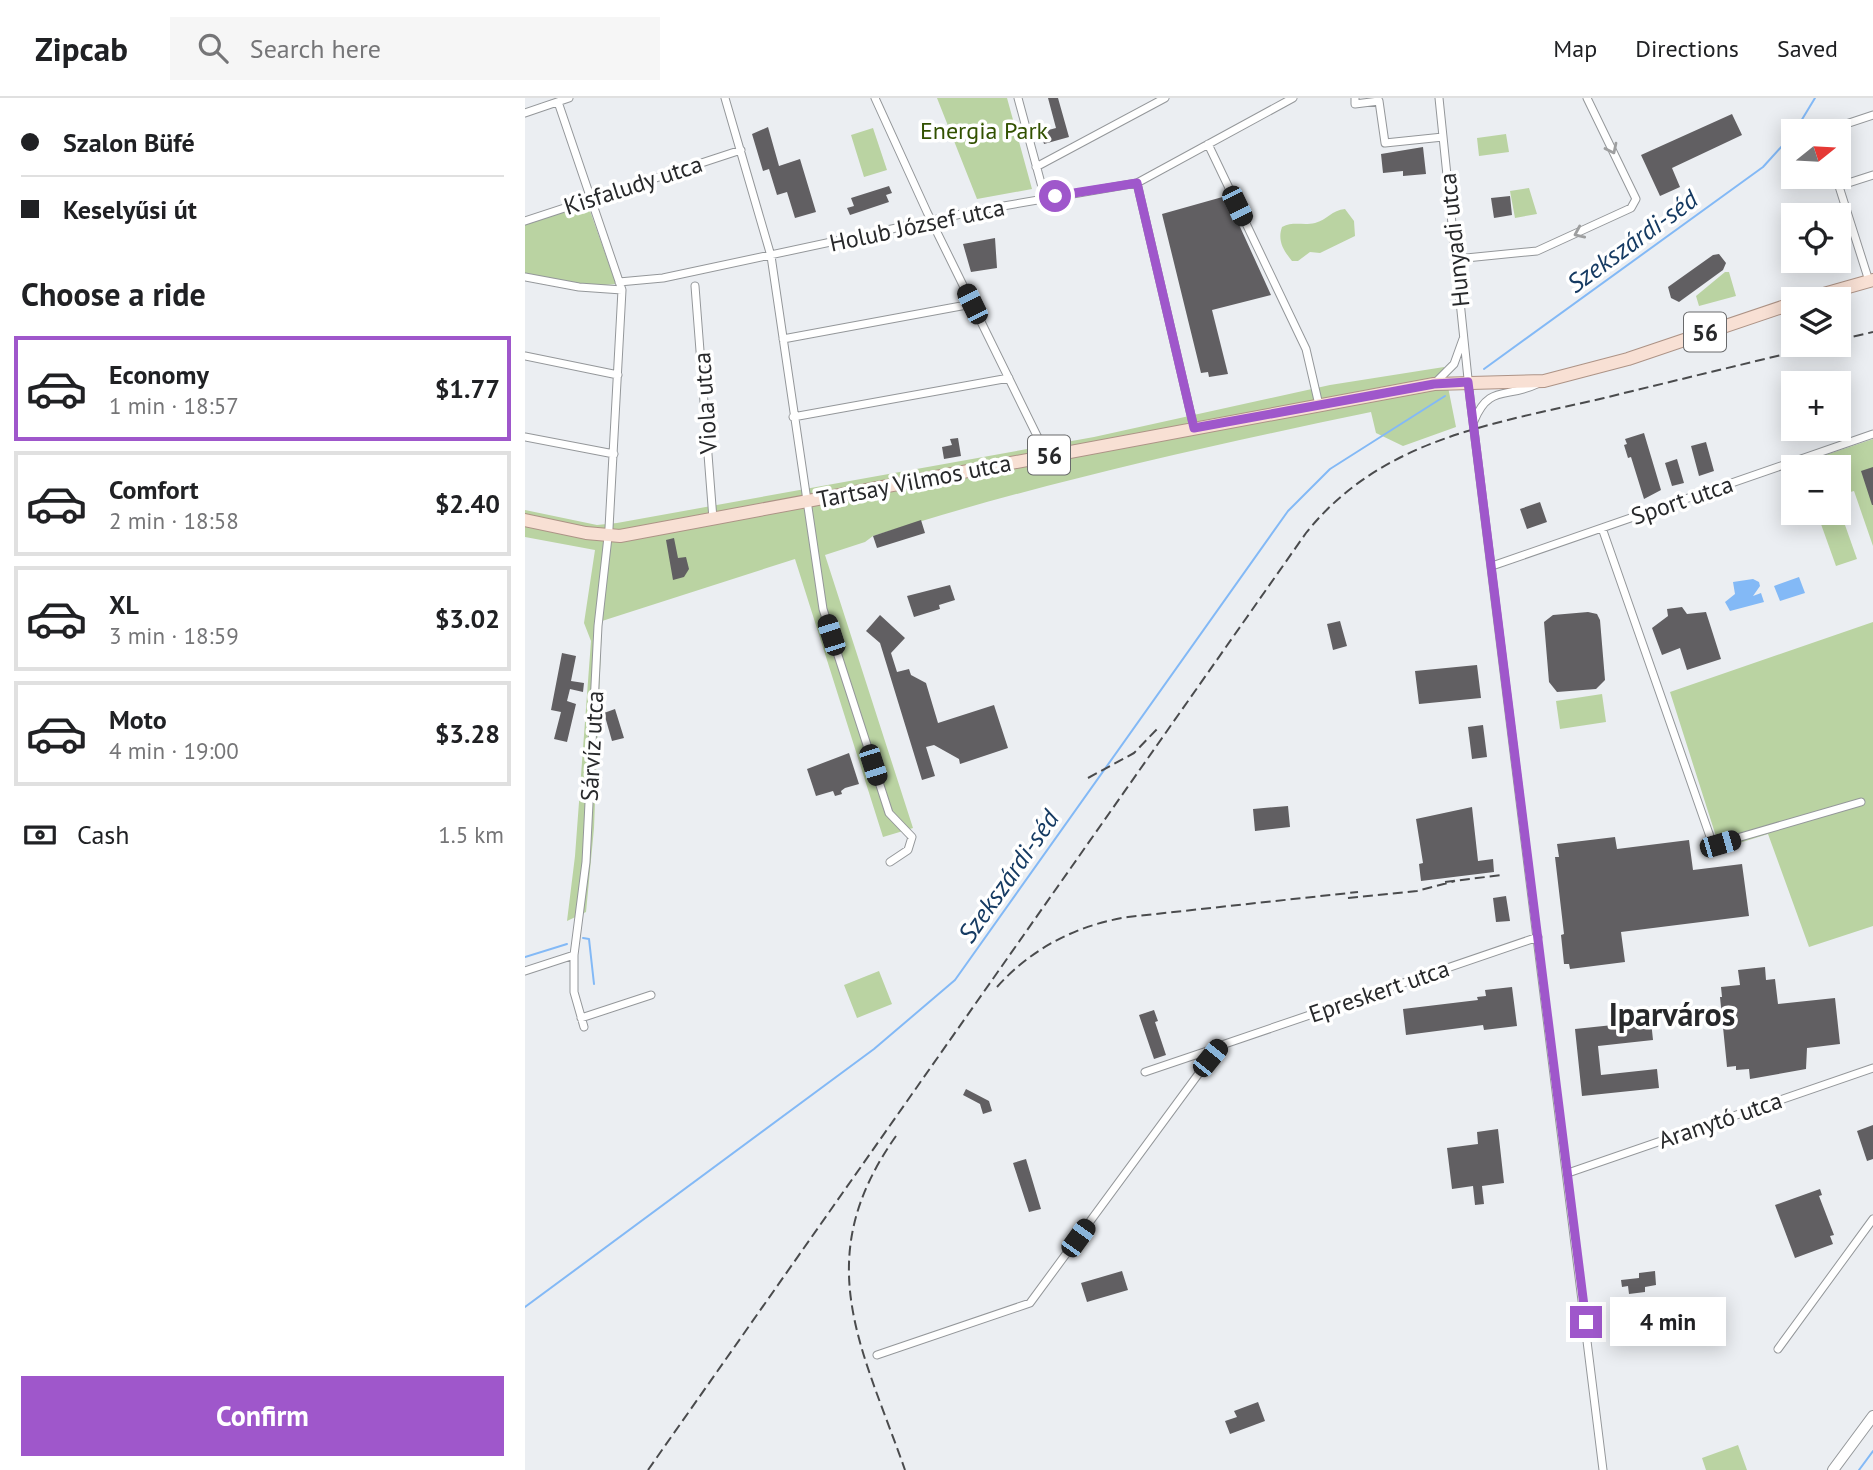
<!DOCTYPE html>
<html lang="en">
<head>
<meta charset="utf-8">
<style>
	body { margin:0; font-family:"PT Sans",sans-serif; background:#f6f6f6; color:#202124; height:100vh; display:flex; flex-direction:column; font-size:26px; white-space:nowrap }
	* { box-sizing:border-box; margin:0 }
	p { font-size:23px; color:#757577 }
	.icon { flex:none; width:38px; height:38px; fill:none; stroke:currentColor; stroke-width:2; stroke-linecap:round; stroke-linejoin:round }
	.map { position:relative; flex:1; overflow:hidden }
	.sheet { display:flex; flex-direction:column; background:#fff; width:525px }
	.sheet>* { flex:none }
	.hud { display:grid; align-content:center; height:154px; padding:0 21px; background:#fff }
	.needle { width:46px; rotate:72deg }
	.fabs { position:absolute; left:1256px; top:21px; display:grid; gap:14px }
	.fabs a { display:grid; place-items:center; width:70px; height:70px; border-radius:0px; background:#fff; box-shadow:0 4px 18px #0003; font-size:35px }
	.end { position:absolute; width:32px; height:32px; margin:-16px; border:9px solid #9f57cb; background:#fff; box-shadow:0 0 0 4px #fff }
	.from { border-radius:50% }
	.bubble { position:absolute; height:49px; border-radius:0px; background:#fff; box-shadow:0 4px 18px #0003; font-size:23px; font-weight:700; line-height:49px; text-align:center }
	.car { position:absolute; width:21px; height:42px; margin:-21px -10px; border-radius:9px; box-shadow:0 0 5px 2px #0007; background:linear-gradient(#222 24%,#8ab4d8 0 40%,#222 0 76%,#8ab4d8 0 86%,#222 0) }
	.hud b { display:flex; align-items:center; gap:24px; height:66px; font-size:26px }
	.hud b+b { border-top:2px solid #e0e0e0 }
	.hud i { width:18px; height:18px; background:#202124 }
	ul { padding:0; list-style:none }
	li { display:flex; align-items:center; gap:21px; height:105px; margin:0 14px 10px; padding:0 7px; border:4px solid #e0e0e0; border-radius:0px }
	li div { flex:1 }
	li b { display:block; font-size:26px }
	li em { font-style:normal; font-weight:700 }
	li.current { border-color:#9f57cb }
	li>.icon { width:63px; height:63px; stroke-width:1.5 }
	h2 { padding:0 21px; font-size:32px; line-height:84px }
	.pay { display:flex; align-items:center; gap:18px; height:77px; padding:0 21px; font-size:26px }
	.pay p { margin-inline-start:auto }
	.action { display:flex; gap:14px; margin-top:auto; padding:14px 21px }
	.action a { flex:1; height:80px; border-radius:0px; background:#9f57cb; color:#fff; font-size:28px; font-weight:700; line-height:80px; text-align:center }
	header { display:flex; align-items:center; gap:42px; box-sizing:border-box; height:98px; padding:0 35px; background:#fff; border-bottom:2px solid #e0e0e0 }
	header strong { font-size:33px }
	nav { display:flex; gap:38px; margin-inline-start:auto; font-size:24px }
	.search { width:490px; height:63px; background:#f6f6f6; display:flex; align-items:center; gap:18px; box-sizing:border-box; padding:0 24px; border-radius:0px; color:#757577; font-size:26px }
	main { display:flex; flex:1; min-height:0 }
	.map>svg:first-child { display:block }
	.green { fill:#bad3a2 }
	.water { fill:#83b9f6 }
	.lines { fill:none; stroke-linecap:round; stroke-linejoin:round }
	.stream { stroke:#83b9f6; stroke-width:2 }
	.building { fill:#615f62 }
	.minor-casing { stroke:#94979a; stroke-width:9 }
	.secondary-casing { stroke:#94979a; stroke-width:12 }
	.primary-casing { stroke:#ad9386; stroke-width:14 }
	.minor { stroke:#fff; stroke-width:7 }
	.secondary { stroke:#fff; stroke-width:10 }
	.primary { stroke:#f8e0d4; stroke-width:12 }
	.rail { stroke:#4a4b4d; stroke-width:2; stroke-dasharray:10 5; stroke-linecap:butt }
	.oneway { stroke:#9e9fa0 }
	.route { stroke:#9f57cb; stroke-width:9 }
	.labels { text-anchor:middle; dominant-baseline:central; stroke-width:7; stroke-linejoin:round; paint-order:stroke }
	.shield { fill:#fff; stroke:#68696b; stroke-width:2 }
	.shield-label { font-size:23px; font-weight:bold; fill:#28292b }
	.park-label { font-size:24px; fill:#325100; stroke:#fff }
	.street-label { font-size:24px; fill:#28292b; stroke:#fff }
	.water-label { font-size:26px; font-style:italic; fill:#153a62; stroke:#fff }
	.district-label { font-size:32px; font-weight:bold; fill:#28292b; stroke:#fff }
</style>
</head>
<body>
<header>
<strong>Zipcab</strong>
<div class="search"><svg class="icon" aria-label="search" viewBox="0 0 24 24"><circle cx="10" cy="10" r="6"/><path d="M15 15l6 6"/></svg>Search here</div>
<nav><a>Map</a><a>Directions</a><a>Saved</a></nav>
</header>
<main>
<section class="sheet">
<div class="hud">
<b><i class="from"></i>Szalon Büfé</b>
<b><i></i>Keselyűsi út</b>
</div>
<h2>Choose a ride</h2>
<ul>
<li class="current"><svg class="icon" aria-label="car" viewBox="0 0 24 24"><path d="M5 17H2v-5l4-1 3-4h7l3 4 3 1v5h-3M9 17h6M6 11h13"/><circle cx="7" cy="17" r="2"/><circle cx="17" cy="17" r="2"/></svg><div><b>Economy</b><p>1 min · 18:57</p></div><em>$1.77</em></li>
<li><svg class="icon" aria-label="car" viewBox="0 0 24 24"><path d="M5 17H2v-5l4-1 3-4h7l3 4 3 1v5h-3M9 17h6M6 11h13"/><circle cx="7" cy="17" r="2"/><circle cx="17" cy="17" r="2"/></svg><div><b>Comfort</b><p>2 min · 18:58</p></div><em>$2.40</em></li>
<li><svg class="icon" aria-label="car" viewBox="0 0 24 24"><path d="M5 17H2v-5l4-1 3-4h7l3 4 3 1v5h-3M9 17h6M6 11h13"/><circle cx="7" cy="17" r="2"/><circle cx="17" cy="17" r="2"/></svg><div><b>XL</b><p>3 min · 18:59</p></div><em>$3.02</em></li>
<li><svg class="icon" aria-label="car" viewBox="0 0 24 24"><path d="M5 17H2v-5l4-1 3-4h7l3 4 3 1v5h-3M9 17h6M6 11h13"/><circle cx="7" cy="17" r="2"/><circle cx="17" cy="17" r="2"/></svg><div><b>Moto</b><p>4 min · 19:00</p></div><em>$3.28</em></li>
</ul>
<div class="pay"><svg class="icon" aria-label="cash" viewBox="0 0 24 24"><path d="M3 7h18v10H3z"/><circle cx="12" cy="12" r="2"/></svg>Cash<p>1.5 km</p></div>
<div class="action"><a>Confirm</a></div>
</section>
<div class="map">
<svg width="1348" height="1372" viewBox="0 0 1348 1372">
	<rect width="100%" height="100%" fill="#ebeef2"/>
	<path class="green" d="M412,0h70l25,91 -55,10z
		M348,30l14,42 -23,7 -13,-42z
		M981,36l3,18 -30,4 -2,-18z
		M1004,90l8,26 -22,4 -5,-27z
		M60,106l4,4 27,76 -22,2 -69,-10v-52z
		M820,111l9,12 1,15 -35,17 -10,-1 -12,9h-6c-8,-10 -15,-20 -10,-34 12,-6 21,-1 33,-4 12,-3 17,-13 30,-14z
		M1200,174h4l7,24 -37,10 -3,-10z
		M919,269l12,60 -53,19 -27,-13 -5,-21c-168,35 -335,72 -498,124l-8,6 -40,13 88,273 -30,9 -88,-278 -193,62 -8,207 -8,84 -19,9 8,-65 16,-215 -7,-18 11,-73 -70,-13v-27l72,15 20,-2 477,-86 236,-52z
		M1348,341v107l-19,-55 -15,4v-28h-35l-2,-4z
		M1314,410l18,51 -21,7 -19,-53h22z
		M1348,524v304l-64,21 -41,-113 -48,15 -50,-157z
		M1077,596l4,28 -46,7 -4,-28z
		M354,873l13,33 -35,14 -13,-33z
		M1213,1347l9,25h-41l-4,-12z"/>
	<path class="water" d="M1274,479l6,16 -25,8 -6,-15z
		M1228,481l6,3 1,4 -7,10 8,-3 3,9 -34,9 -5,-9 10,-8 -2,-12z"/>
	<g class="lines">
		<path class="stream" d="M1270,33l20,-33
			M959,271l279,-202 31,-34
			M58,840l6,1 5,45
			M0,859l42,-13
			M0,1209l349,-258 81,-69 333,-469 42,-42 115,-73
			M1334,1372l14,-19"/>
	</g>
	<path class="building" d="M523,0h10l11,39 -25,7 -3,-12 15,-4z
		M1207,16l10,21 -70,33 8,19 -20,9 -19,-41z
		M243,29l11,39 21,-7 16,53 -21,6 -8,-26 -10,3 -8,-26 -6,2 -11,-37z
		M898,49l3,27 -23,2v-5l-20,2 -2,-19z
		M364,88l3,7 -6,2 3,7 -39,13 -3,-7 7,-2 -3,-8z
		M701,98l45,99 -59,15 16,64 -19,3 -1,-5 -7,1 -39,-159z
		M985,98l2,19 -18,3 -3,-20z
		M470,140l2,30 -26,4 -8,-28z
		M1194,156l7,9 -3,7 -44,32 -8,-4 -3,-11 45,-32z
		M1119,335l17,57 -17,9 -13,-42 -3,1 -4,-13 3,-1 -2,-5z
		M433,340l3,18 -17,3 -2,-12 10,-2 -2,-6z
		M1181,344l8,29 -15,5 -8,-30z
		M1152,361l7,24 -12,3 -7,-23z
		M1348,369v38h-1l-11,-34z
		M1015,404l7,20 -20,7 -7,-20z
		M396,422l4,13 -48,15 -4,-12z
		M149,440l4,20 8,-1 3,12 -5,8 -11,3 -7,-40z
		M425,487l5,15 -16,5 1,4 -26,8 -7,-21z
		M1157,509l5,7 19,-2 15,47 -34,11 -7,-22 -18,7 -10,-27 16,-12 -1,-7z
		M1063,514l9,2 3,6 5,60 -9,9 -39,3 -8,-10 -5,-60 9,-7z
		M355,517l25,23 -14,15 6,19 12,-3 2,6 15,8 12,40 56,-18 14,43 -48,16 -1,-5 -25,-14 -8,2 9,29 -13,4 -42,-137 -14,-12z
		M815,523l7,25 -14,4 -6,-26z
		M37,555l14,3 -5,25 13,2 -1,9 -13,-3 -3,12 9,3 -9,38 -13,-3 7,-27 -10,-2z
		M952,567l4,33 -62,6 -4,-33z
		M90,611l9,29 -12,3 -8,-28z
		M958,627l4,32 -15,2 -4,-32z
		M324,655l10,31 -14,4 -4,3 1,3 -7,2 -2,-5 -17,5 -9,-27z
		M763,708l2,21 -35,4 -2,-22z
		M947,709l6,54 15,-2 1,13 -73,9 -2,-17 4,-1 -7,-44z
		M1090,739l2,12 72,-9 4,30 49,-6 7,52 -128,16 4,30 -55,7 -1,-5h-5l-3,-29 3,-1 -9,-77h4l-2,-13z
		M981,798l4,25 -14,1 -3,-24z
		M1240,869l1,13 9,-1 3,25 57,-6 5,46 -33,4 -1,21 -56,10 -1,-10 -13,1v-4l-9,1 -7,-70h2l-1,-10 19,-2 -2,-15z
		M987,889l5,39 -33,4 -1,-5 -77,10 -3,-26 75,-9 -1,-3 9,-1 -1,-6z
		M629,912l4,11 -3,1 11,33 -12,4 -15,-44z
		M1126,923l2,19 -55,6 3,29 56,-6 2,19 -77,8 -7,-67z
		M441,991l23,12 3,10 -9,3 -3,-10 -17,-9z
		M1348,1027v34l-6,2 -10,-30z
		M973,1031l6,54 -22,3 2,18 -9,1 -2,-19 -21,3 -5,-41 31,-4 -1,-12z
		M501,1061l15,50 -12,3 -16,-49z
		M1295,1091l2,6 -3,1 15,39 -4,1 3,8 -38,14 -20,-53z
		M597,1173l6,19 -41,12 -6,-19z
		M1130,1173l1,14 -11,2v5l-16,2 -1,-8 -6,1 -1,-7 18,-2v-5z
		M733,1304l7,19 -35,13 -5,-13 12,-4 -3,-6z"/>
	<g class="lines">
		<g class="minor-casing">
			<path id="minor" d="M200,0l46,158 52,353 66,204 23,24 -4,13 -18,12
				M350,0l52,114 120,244
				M493,0l27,100
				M830,0v6l24,-3 6,42 58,-6
				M914,0l31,300 133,1072
				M33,4l64,188 -13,238 -11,98 -12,236 -12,93v37l10,35
				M0,15l44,-15
				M1300,33l48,-16
				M683,46l98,205 13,56
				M511,69l129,-69
				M1311,79l33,104
				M612,85l57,245
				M1314,88l34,-11
				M0,123l216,-71
				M931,161l81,-8 94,-43 5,-9 -49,-101
				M0,179l54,10 43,3
				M94,184l44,-4 317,-68 157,-27 156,-85
				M170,188l18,233
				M258,241l189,-35
				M0,258l93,19
				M912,283l17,-17 9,-25
				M268,319l216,-39
				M949,323c15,-37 32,-22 63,-37
				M0,339l89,17
				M1077,430l111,317 148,-43
				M967,468l381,-132
				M0,873l49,-16
				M56,920l70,-23
				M620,974l74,-25
				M1043,1075l305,-105
				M1253,1251l95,-130
				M352,1257l153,-52 189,-257 319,-109"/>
		</g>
		<g class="secondary-casing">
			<path id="secondary" d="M1308,1372l40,-54"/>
		</g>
		<g class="primary-casing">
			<path id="primary" d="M1281,201l67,-19
				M0,422l61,13 34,3 814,-152 110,-3 84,-22 166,-56"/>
		</g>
		<use href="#minor" class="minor"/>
		<use href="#secondary" class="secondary"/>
		<use href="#primary" class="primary"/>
		<path class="rail" d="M1314,242l34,-8
			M563,680l46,-25 25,-26
			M920,784l57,-7
			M823,800l69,-7 38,-10
			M472,889c35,-39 80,-62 131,-70l230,-25
			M371,1038c-87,123 -35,209 9,334
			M123,1372l658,-937c76,-95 187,-109 298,-135 73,-18 145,-35 218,-53"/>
	</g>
	<defs><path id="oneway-chevron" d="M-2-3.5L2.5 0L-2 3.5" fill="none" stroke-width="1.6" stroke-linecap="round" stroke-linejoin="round" transform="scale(1.75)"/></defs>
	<g class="oneway">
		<use href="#oneway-chevron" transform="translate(1087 51) rotate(64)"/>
		<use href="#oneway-chevron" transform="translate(1054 135) rotate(156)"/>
	</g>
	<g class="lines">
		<path class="route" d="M530,98l82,-13 57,245 240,-44 34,-2 118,940"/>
	</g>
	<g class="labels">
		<g class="shield">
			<rect x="1159" y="214.5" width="42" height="39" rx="5"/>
			<rect x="503" y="337.5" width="42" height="39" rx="5"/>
		</g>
		<g class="shield-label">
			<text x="1180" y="234">56</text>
			<text x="524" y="357">56</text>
		</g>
		<g class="park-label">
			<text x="459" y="32">Energia Park</text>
		</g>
		<g class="street-label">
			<text transform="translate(108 87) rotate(-18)">Kisfaludy utca</text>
			<text transform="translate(392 127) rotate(-12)">Holub József utca</text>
			<text transform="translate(929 142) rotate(-96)">Hunyadi utca</text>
			<text transform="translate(180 305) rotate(-94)">Viola utca</text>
			<text transform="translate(389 383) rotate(-11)">Tartsay Vilmos utca</text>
			<text transform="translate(1157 402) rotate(-19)">Sport utca</text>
			<text transform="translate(67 648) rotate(-87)">Sárvíz utca</text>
			<text transform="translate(854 893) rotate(-19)">Epreskert utca</text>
			<text transform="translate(1195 1022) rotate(-19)">Aranytó utca</text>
		</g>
		<g class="water-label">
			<text transform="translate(1107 143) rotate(-36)">Szekszárdi-séd</text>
			<text transform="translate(483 778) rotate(-55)">Szekszárdi-séd</text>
		</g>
		<g class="district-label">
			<text x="1147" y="916">Iparváros</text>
		</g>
	</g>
</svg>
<div class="fabs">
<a><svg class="needle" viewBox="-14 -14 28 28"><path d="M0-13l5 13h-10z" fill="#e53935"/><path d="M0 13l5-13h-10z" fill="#757577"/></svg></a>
<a><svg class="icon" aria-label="locate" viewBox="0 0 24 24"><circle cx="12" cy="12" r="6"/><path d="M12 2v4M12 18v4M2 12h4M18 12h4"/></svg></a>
<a><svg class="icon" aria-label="layers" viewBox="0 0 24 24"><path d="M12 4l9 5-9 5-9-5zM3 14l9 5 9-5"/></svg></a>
<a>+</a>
<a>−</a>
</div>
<i class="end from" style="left:530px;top:98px"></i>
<i class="end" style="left:1061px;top:1224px"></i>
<div class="bubble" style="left:1085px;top:1199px;width:116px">4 min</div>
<i class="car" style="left:712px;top:108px;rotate:154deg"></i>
<i class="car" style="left:447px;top:206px;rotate:334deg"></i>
<i class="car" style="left:306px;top:537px;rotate:342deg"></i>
<i class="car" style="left:348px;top:667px;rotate:162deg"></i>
<i class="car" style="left:1195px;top:746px;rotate:74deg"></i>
<i class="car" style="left:685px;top:960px;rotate:39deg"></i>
<i class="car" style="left:553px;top:1140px;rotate:36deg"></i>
</div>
</main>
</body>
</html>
